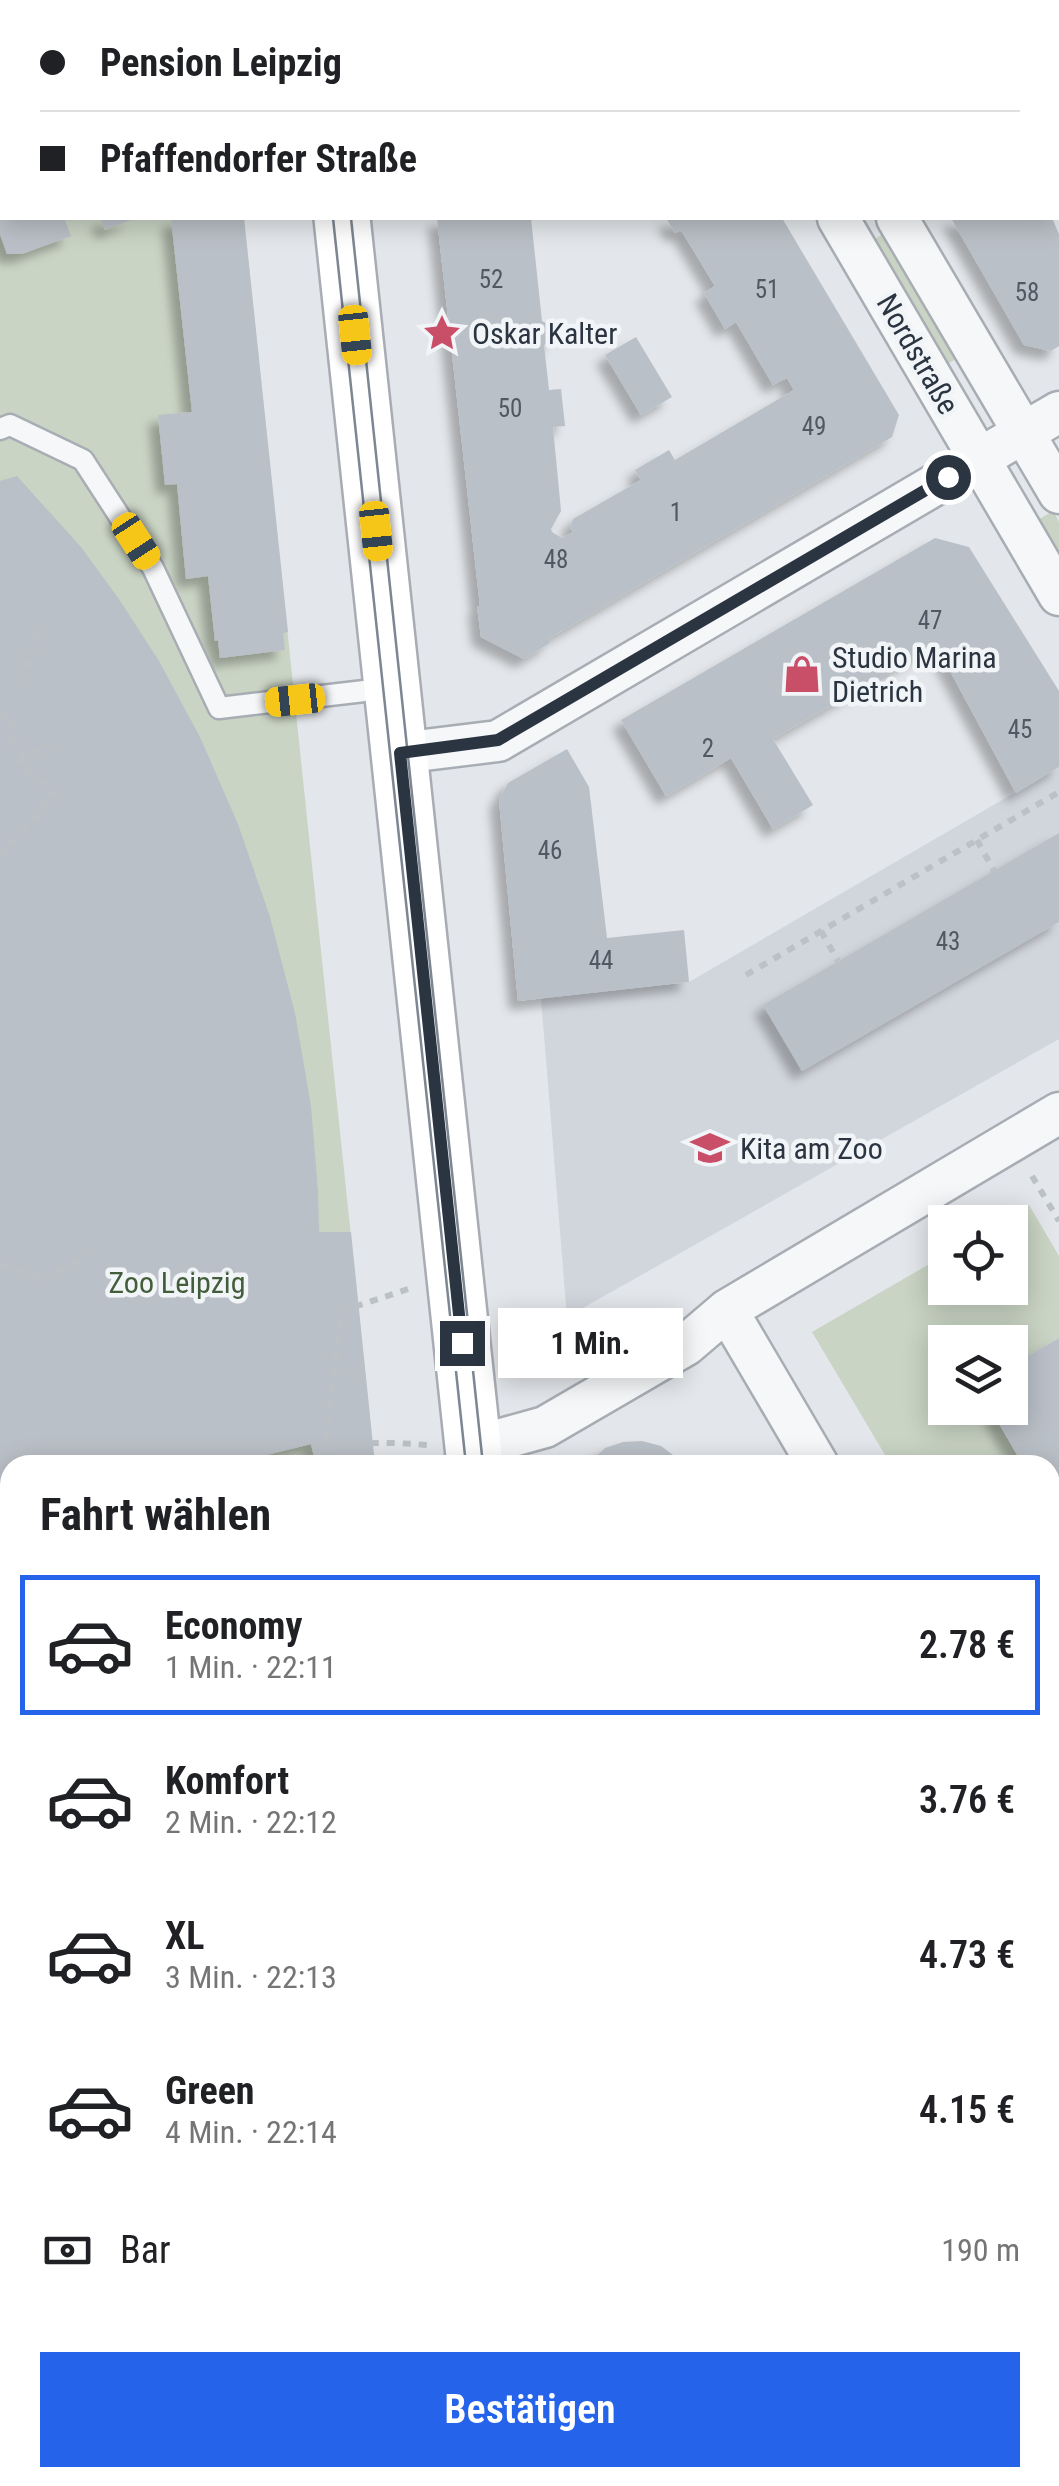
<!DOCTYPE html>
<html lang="de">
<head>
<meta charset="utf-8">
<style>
	body { margin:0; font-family:"Roboto Condensed",sans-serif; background:#f6f6f6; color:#202124; height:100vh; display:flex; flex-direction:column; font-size:38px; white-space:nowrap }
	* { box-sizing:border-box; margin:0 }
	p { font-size:32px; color:#757577 }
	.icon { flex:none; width:55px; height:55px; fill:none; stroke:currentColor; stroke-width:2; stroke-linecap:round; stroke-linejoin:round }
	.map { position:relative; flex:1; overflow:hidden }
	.drawer { position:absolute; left:0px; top:1455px; width:1060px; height:1032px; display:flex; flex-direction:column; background:#fff; border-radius:30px 30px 0 0; box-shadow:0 5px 25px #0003 }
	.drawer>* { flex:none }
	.top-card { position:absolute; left:0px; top:0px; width:1060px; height:220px; box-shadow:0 5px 25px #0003; display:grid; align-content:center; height:220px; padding:0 40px; background:#fff }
	.controls { position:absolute; left:928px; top:1205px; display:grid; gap:20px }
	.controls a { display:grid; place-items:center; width:100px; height:100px; border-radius:0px; background:#fff; box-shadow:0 5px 25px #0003; font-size:50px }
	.end { position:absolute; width:45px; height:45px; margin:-22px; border:12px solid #2b3542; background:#fff; box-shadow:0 0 0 5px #fff }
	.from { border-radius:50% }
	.bubble { position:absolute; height:70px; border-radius:0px; background:#fff; box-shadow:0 5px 25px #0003; font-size:32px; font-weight:600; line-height:70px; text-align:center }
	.car { position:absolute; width:30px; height:60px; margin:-30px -15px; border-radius:12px; box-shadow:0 0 8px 2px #0007; background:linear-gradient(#f5c518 24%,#345 0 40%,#f5c518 0 76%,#345 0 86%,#f5c518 0) }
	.top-card b { display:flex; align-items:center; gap:35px; height:95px; font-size:38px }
	.top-card b+b { border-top:2px solid #e0e0e0 }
	.top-card i { width:25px; height:25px; background:#202124 }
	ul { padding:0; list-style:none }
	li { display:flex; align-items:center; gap:30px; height:140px; margin:0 20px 15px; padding:0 20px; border:5px solid transparent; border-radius:0px }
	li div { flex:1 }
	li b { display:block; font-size:38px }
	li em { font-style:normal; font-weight:600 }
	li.current { border-color:#2563eb }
	li>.icon { width:90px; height:90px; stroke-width:1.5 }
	h2 { padding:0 40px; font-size:45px; line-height:120px }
	.pay { display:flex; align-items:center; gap:25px; height:110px; padding:0 40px; font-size:38px }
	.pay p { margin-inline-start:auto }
	.button { display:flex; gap:20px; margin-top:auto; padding:20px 40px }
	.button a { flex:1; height:115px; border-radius:0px; background:#2563eb; color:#fff; font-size:40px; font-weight:600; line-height:115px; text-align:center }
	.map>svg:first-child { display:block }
	.built { fill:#d1d5dc }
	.green { fill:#c9d4c4 }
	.building { fill:#bac0c7; filter:url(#shadow) }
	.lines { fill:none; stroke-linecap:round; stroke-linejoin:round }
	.service-casing { stroke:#a8adb4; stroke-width:25 }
	.minor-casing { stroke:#a8adb4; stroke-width:45 }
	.secondary-casing { stroke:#a8adb4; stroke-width:60 }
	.path { stroke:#bcc1c6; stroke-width:6; stroke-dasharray:8 8; stroke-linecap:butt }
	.service { stroke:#f5f7f9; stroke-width:20 }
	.minor { stroke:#f5f7f9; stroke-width:40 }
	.secondary { stroke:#fff; stroke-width:55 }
	.tram { stroke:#7d8693; stroke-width:2.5 }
	.route { stroke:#2b3542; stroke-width:12 }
	.labels { text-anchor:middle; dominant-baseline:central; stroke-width:9; stroke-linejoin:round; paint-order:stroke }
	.number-label { font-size:25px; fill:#4f5863 }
	.poi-label { font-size:30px; fill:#2b3542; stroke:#f2f5f8; text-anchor:start }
	.street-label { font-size:30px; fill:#2b3542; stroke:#f2f5f8 }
	.park-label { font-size:30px; fill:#425d39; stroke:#f2f5f8 }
</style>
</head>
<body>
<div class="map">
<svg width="1059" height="2486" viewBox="0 0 1059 2486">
	<defs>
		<filter id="shadow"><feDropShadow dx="-9" dy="9" stdDeviation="5" flood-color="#0004"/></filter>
	</defs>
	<rect width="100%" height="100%" fill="#e3e6ea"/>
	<path class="built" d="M1059,767v272l-492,278 -26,-319 148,-16z"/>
	<path class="green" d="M2,117v101h242l131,1247h-365v427l-10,2v-1776z
		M889,230l75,124 -23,14 -74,-124z
		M1053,511l6,11v53l-30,-50z
		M1029,1205l30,51v82l-49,28v-24h-65v66h45l33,57h-132l-79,-133 133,-77v33h65v-66h-10z
		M1050,1511l9,16v224l-9,-16z
		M10,2049v429h300l1,3 16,-1v6h-327v-435z"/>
	<path class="building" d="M0,218h64l7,18 -49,18h-15l-7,-20z
		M100,218h36l-31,12z
		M171,218h73l44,414 -5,1 2,17 -65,8 -2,-18 -3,1 -7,-65 -22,3 -9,-95 -12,1 -7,-70 34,-3z
		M437,218h94l11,103 8,4 2,16 -8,4 5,45 12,-1 4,37 -12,1 8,84 -10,18 1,3 10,6 11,-6 -3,-5 3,-8 68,-39 -6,-10 34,-20 6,10 119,-70 -7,-12 -14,7 -37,-63 -11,7 -21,-36 11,-7 -34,-56 -6,3 -9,-15h116l117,197 -7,22 -344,202 2,4 -26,16 -43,-22 -4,-31h3z
		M951,218h101l7,16v112l-8,5 -27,-6z
		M636,337l36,60 -31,18 -36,-60z
		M17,476l64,71 38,52 40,62 41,76 38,87 32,93 25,96 16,93 7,85 1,41h32l24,233h-59l-5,-21 -73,18 1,3h-229v162l-10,2v-1148z
		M935,538l34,9 90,144v76l-43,26 -80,-148 -163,94 40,66 -40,24 -42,-71 -65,38 -45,-76z
		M567,749l22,38 18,151 77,-8 5,52 -171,19 -19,-201 9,-17z
		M1059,833v89l-257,149 -39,-66z
		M1059,1338v189l-9,-16v-46h-27l-33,-57h20v-42z
		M642,1441l19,5 16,12 5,7h-96l19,-17 18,-6z
		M10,1703v89l-10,2v-89z
		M10,1892v116l-10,2v-115z
		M1050,1955l9,6v149l-9,2z
		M1059,2170v241l-9,1v-241z
		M285,2478h25v3l17,-1v6h-52v-3l11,-1z"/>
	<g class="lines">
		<g class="service-casing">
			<path id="service" d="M0,429l10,-4 73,35 70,108 66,140 171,-20
				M0,1668l10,-2
				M0,1869l10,-3"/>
		</g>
		<g class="minor-casing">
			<path id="minor" d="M710,0l2,2
				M770,0l1,2
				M96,2l4,-2
				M0,54l2,-1
				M838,218l221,377
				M897,218l162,275
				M400,753l98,-12 561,-329
				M727,1310l91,155
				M473,1447l72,-20 141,-82 41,-35 332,-197
				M1050,1861l9,16"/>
		</g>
		<g class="secondary-casing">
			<path id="secondary" d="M318,0l1,2
				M342,218l133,1247
				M539,2478l4,8"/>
		</g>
		<path class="path" d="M23,684l15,-60
			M0,715l13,5c2,19 -5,21 12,36
			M977,840l17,31
			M0,856l55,-60c-9,-14 -26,-20 -35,-35 7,-8 20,-11 30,-17
			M821,931l17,30
			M746,975l313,-183
			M1032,1176l27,45
			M0,1264l44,17 45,-28
			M408,1289l-66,22 -17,139c36,-9 64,-8 102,-5
			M1050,2138l9,-1
			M0,2390l10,8
			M44,2478l1,8
			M372,2478v8"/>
		<use href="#service" class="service"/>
		<use href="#minor" class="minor"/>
		<use href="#secondary" class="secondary"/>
		<path class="tram" d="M311,0l1,2
			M328,0v2
			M333,218l133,1247
			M351,218l132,1247
			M544,2478v8
			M569,2478v8"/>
	</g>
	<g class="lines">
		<path class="route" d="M462,1343l-62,-590 98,-13 450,-263"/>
	</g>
	<defs>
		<g id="sight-bare" transform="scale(3)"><path d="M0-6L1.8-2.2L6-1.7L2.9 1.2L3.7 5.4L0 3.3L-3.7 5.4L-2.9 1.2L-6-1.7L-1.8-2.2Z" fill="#c94e67" stroke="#f2f5f8" stroke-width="2.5" paint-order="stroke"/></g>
		<g id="shop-bare" transform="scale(3)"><path d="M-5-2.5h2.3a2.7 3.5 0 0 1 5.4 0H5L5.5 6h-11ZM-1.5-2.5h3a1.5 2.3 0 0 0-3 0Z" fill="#c94e67" stroke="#f2f5f8" stroke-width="2.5" paint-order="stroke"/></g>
		<g id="school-bare" transform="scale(3)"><path d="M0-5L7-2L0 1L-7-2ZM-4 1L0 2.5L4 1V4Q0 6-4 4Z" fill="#c94e67" stroke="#f2f5f8" stroke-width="2.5" paint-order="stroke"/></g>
	</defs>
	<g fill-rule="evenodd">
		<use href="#sight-bare" x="442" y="333"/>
		<use href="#shop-bare" x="802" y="674"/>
		<use href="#school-bare" x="710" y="1148"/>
	</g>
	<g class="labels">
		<g class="number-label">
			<text x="491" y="279">52</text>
			<text x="767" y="289">51</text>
			<text x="1027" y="292">58</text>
			<text x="510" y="408">50</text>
			<text x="814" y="426">49</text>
			<text x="676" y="512">1</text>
			<text x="556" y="559">48</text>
			<text x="930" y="620">47</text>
			<text x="1020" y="729">45</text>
			<text x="708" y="748">2</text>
			<text x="550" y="850">46</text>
			<text x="948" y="941">43</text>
			<text x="601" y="960">44</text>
		</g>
		<g class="poi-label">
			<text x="472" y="333">Oskar Kalter</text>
			<text x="832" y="657">Studio Marina<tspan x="832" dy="34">Dietrich</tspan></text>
			<text x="740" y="1148">Kita am Zoo</text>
		</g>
		<g class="street-label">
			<text transform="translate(918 354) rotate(60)">Nordstraße</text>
		</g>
		<g class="park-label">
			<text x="177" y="1282">Zoo Leipzig</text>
		</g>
	</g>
</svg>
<div class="controls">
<a><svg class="icon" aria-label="locate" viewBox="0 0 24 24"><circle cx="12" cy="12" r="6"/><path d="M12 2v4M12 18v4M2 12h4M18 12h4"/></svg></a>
<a><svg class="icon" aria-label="layers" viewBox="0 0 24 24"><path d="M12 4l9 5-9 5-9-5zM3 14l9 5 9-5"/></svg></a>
</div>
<i class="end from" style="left:948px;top:477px"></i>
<i class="end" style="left:462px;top:1343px"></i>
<div class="bubble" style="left:498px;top:1308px;width:185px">1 Min.</div>
<i class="car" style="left:355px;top:335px;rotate:174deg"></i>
<i class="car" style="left:376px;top:531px;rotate:174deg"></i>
<i class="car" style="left:136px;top:541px;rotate:147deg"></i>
<i class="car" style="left:295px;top:700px;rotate:264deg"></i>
<div class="top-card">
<b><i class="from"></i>Pension Leipzig</b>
<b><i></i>Pfaffendorfer Straße</b>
</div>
<section class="drawer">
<h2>Fahrt wählen</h2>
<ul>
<li class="current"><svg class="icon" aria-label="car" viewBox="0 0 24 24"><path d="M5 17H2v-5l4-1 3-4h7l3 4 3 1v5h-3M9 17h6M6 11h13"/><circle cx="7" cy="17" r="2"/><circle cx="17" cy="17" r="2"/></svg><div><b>Economy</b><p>1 Min. · 22:11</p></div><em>2.78 €</em></li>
<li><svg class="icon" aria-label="car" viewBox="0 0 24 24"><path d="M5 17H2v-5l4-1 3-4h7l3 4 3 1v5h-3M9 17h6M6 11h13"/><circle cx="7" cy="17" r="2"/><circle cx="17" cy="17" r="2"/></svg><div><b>Komfort</b><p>2 Min. · 22:12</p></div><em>3.76 €</em></li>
<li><svg class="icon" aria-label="car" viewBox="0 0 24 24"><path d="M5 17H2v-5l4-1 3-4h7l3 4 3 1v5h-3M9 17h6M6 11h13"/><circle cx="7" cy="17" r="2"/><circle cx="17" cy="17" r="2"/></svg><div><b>XL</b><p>3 Min. · 22:13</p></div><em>4.73 €</em></li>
<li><svg class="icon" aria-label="car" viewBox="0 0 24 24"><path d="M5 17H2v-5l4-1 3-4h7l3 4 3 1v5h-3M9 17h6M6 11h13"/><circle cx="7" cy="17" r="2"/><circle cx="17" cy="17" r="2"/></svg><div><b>Green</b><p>4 Min. · 22:14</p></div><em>4.15 €</em></li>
</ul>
<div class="pay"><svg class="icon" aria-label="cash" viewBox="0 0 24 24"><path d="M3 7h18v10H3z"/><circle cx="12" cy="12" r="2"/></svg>Bar<p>190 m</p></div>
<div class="button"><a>Bestätigen</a></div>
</section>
</div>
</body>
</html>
